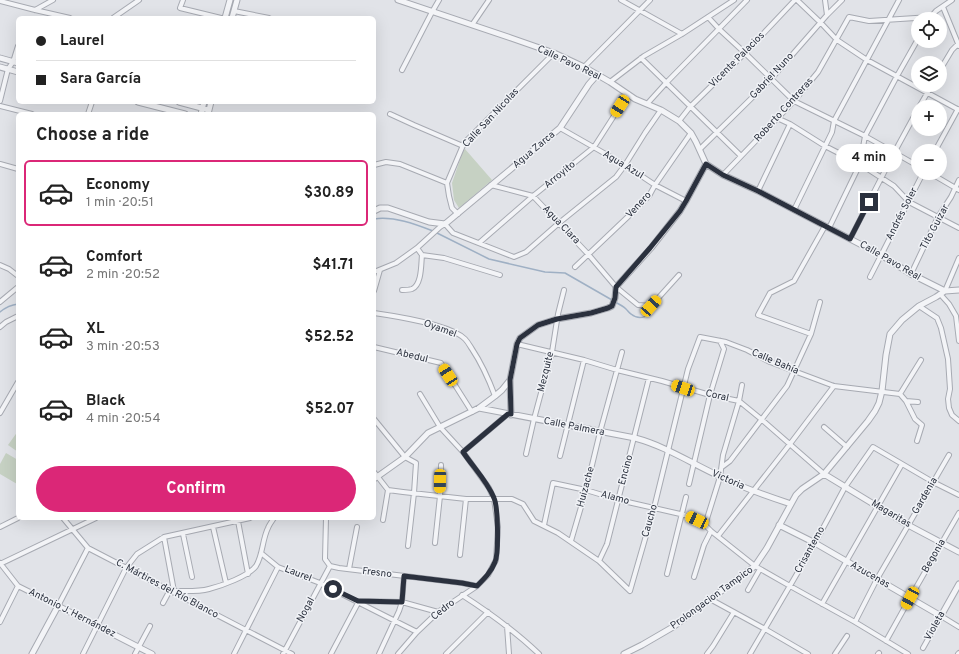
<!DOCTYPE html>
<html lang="en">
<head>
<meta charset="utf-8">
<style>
	body { margin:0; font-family:Overpass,sans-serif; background:#f2f2f2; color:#222; height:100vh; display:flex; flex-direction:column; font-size:15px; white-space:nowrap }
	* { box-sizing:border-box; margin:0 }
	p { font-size:13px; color:#767676 }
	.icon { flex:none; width:22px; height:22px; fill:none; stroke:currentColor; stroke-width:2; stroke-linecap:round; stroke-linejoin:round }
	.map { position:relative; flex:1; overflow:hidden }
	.details { position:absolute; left:16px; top:112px; width:360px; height:408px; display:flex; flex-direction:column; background:#fff; border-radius:6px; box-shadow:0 4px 16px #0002 }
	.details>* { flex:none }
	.banner { position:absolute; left:16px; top:16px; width:360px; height:88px; border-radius:6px; box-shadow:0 4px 16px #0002; display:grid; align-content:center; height:88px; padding:0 20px; background:#fff }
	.buttons { position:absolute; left:911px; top:12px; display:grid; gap:8px }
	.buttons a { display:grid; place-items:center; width:36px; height:36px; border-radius:50%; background:#fff; box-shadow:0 4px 16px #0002; font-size:20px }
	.end { position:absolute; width:18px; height:18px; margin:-9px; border:5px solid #2b313e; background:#fff; box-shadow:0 0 0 2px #fff }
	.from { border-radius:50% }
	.bubble { position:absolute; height:28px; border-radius:14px; background:#fff; box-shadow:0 4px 16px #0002; font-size:13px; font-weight:700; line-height:28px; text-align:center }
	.car { position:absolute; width:12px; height:24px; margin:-12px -6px; border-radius:5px; box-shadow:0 0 3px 1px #0007; background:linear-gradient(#f5c518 24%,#345 0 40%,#f5c518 0 76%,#345 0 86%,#f5c518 0) }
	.banner b { display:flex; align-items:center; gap:14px; height:38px; font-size:15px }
	.banner b+b { border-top:1px solid #e0e0e0 }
	.banner i { width:10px; height:10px; background:#222 }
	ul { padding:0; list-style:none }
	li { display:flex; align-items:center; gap:12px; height:66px; margin:0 8px 6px; padding:0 12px; border:2px solid transparent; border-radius:6px }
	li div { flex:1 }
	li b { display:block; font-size:15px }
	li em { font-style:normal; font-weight:700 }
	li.current { border-color:#db2777 }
	li>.icon { width:36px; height:36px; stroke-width:1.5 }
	h2 { padding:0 20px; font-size:18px; line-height:48px }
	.cta { display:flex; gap:8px; margin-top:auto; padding:8px 20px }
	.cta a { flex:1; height:46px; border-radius:24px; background:#db2777; color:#fff; font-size:16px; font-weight:700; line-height:46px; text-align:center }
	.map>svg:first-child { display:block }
	.green { fill:#c6d1c3 }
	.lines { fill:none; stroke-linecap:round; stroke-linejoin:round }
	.stream { stroke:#9fb0c4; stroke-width:1.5 }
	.minor-casing { stroke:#a7aab2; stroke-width:6 }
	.tertiary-casing { stroke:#a7aab2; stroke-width:7 }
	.minor { stroke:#f3f4f7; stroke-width:4 }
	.tertiary { stroke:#f3f4f7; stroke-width:5 }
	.route { stroke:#2b313e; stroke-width:5 }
	.labels { text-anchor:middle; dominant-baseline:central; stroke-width:3; stroke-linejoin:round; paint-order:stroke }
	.street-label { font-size:10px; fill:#2b313e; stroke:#f0f2f6 }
</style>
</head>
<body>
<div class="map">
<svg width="959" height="654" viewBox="0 0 959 654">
	<rect width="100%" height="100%" fill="#e1e3e8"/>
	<path class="green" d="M465,149l27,31 -33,28 -5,-8 -2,-17 11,-32z
		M18,431v21l-10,-7z
		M6,453l12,7 -1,24 -17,-10v-10z"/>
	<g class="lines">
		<path class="stream" d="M374,219c20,-3 41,5 59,12
			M437,233l52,26 56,13 20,1 47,27
			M615,302c4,2 8,4 11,7 2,2 3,4 5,5 10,8 18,1 25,-6
			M0,312c6,-5 10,-7 18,-8"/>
		<g class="minor-casing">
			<path id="minor" d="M183,0l-3,8 41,10
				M621,0l61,34
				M797,0l24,23 16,17 30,20 92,50
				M825,0l2,15
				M0,1l35,9 35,8
				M943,7l16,39
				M35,10l18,-10
				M234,11l35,7
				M708,17l11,12 26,24 49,48 71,35 53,30
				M113,18l26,-18
				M929,19l7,-8 16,-11
				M472,25l17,-25
				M641,58l100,98
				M584,67l66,-67
				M402,70l30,-58 7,-12
				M940,70l12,-20 7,-7
				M610,82l34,-26 38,-22 52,-34
				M0,101l8,-32 5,-7 5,-16
				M647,104l19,-21 81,-83
				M0,106l32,8
				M919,107l13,-22
				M88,114l4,-12
				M390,114l24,11 49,21
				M777,118l13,6 35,22 35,18 34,22 15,16 50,26
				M679,121l11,-14 55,-54 50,-53
				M560,128l65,37 30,20 31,16
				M700,149l71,-70 56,-64 15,-15
				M935,151l23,-42
				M0,164l18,5
				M374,165l12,-3 14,2 47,19
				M930,173l29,17
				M723,175l71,-74 24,-29 31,-55 20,4 62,-4
				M491,185l42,11 55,58 28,33 22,18 13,1 28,-31
				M758,191l32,-67
				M794,210l38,-78 2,-11 65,-121
				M458,214l-6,-6 -3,-12 -2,-13 17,-40 90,-90
				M829,228l31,-64 5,-28 32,-60 21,-37
				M850,239l44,-86 24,-44
				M479,243l54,-47 61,-49 34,-53
				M417,248l5,7 22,3 56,17
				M0,265l9,4 9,7
				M575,267l60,-57 14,-14 6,-11 36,-52
				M374,272l22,-9 21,-15 23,-21 5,-3 8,9 61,24 12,-5 33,-29 57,-46 9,-12 20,-32 16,-23
				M911,274l27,-57 13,-20 8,-17
				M870,277l53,-104
				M402,290c3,0 7,0 10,-1 10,-4 9,-25 10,-34
				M374,291l6,-21
				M945,291l14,-33
				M940,294l9,10 7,12 3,25
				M0,302l18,-15
				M919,306l18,12 4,10 7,31 2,30 -2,10 1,9 3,7 7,6
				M374,313c21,3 77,12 91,26 3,3 5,7 7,10 10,15 17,31 23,47
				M0,327l6,-5 12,-6
				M811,334l-53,-19 12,-22 24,-12 31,-55
				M517,344l67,16 33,10 45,11 48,14 29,6 22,18 63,55
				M374,347l67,16 31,49
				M900,394l21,-34
				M906,401l9,18 7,6 -5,16
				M0,413l18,-31
				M374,419l31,38 11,6 -2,30 -6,53
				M824,427l23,20
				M463,452l45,-38
				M526,454l8,-35 18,-67 6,-38 6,-24
				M560,456l24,-96
				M722,467l8,-6 57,-75 24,-52 9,-32
				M374,472l14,18 15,2 63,7h46l11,5 11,17 24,12 41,28 31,30 24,-83 34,-139 12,-32 26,5 21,8 23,12 64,24 66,8 6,7 12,1
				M689,484l21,-89 14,-46 -4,-8
				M63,518l25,30 204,106
				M326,518l-1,41 5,7 9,2 123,15 15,3
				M383,520l5,-30
				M238,521l10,53
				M544,525l9,-42 33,7 33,10 70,16 16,9 6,6 44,35 35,20 65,36 53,32
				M705,525l15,-48 3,-22 16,-54 3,-16
				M0,527l18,-9
				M213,527l13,56
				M183,534l9,43
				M718,536l72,-92 44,-58
				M164,537l10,54
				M571,541l15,-51 14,-58 22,-80
				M435,543l5,-47 1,-31
				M261,553l17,14 42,16 97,49
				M460,555l6,-56
				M599,561l8,-17 42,-166
				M0,563l18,23 40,20 30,-58
				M0,564l96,-46
				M349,569l8,-42
				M667,574l19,-77
				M694,577l10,-32 7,-14
				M748,590l12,-21
				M173,591c12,0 25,1 36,-2 12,-3 40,-13 47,-23 7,-11 6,-26 12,-38 1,-3 4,-7 6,-10
				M462,595c28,18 53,36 77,59
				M710,599l55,30 43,25
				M163,603l7,-13
				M822,604l80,-140
				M0,622l18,-36
				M855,622l22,-43 72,-124
				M507,626l2,28
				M886,641l24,-43 49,-85
				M923,648l18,-32 18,11
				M83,654l43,-86 11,-14 27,-17 86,-19
				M135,654l15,-28
				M234,654l44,-87
				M283,654l47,-88
				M331,654l28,-53 43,1 36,10
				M379,654l20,-43 3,-9 2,-26
				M398,654l19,-22 21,-20 39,-26 11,-11 8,-15 2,-33 -4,-28 -5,-11 -10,-14 -16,-22 -23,-25 -20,-33
				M446,654l42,-42
				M707,654l6,-8 21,-34
				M750,654l65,-111 30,-56 28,-40 60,35 26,13
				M835,654l12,-18
				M878,654l1,-1
				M958,654l1,-1"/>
		</g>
		<g class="tertiary-casing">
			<path id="tertiary" d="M398,0l113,38 43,15 30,14 26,15 25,17 26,11 18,11 12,12 5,9 10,22 17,11 35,16 123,64 30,19 34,17 14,-1
				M225,18l5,-18
				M232,18l5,-18
				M0,58l18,5
				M0,67l18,5
				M138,102l47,12
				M179,102l30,8
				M201,114l3,-12
				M208,114l3,-12
				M374,211l6,-3h8l41,14 16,2 115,-96 29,-44 8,-9
				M510,380l1,35
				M479,408l156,30c30,8 56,25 84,38 23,12 48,20 72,28
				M824,474l84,51 51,27
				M374,479l31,-22 23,-24 51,-25 16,-12 7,-6 8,-10 7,-36 3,-6 18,-13 19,-6 34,-6 17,-5 4,-2 3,-8 1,-11 35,-39 29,-37 6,-10 20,-37
				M779,525l36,18 126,73 18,-32
				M32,654l26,-48 94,48
				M624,654l18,-9 31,-18 82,-61 12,-18 29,-53 6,-6 22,-15 44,-53 7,-10 4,-8 3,-12 4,-36 4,-21 12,-14 17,-14 17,-9 9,-6"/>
		</g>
		<use href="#minor" class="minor"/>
		<use href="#tertiary" class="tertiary"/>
	</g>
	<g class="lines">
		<path class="route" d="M333,589l25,12 44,1 2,-26 58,7 15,3c8,-8 14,-14 18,-24 4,-9 3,-55 -1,-64 -7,-17 -21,-31 -31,-46l45,-38h3l-1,-34 7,-36 3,-6 18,-13 19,-6 34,-6 17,-5 4,-2 3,-8 1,-11 34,-39 30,-37 6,-10 20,-37 17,11 35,16 92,48 19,-37"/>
	</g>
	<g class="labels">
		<g class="street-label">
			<text transform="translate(737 60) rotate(-45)">Vicente Palacios</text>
			<text transform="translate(569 63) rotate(25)">Calle Pavo Real</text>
			<text transform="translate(772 76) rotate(-47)">Gabriel Nuno</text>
			<text transform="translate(784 110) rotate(-48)">Roberto Contreras</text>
			<text transform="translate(491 118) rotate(-47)">Calle San Nicolas</text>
			<text transform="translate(534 150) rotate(-40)">Agua Zarca</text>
			<text transform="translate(623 165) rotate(31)">Agua Azul</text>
			<text transform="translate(560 175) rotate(-39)">Arroyito</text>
			<text transform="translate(639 205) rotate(-47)">Venero</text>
			<text transform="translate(902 214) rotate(-63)">Andrés Soler</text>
			<text transform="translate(561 225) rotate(46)">Agua Clara</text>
			<text transform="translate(935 227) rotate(-62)">Tito Guizar</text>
			<text transform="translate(890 261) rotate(30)">Calle Pavo Real</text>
			<text transform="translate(440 329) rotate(20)">Oyamel</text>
			<text transform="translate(412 356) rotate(14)">Abedul</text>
			<text transform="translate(775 362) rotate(23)">Calle Bahía</text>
			<text transform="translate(546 372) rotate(-76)">Mezquite</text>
			<text transform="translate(717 396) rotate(13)">Coral</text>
			<text transform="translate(574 427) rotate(11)">Calle Palmera</text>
			<text transform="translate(626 470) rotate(-75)">Encino</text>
			<text transform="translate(728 480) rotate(24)">Victoria</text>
			<text transform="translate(586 487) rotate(-75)">Huizache</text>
			<text transform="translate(925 496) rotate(-60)">Gardenia</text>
			<text transform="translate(615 498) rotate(15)">Alamo</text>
			<text transform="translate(891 514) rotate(31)">Magaritas</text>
			<text transform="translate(650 521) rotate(-74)">Caucho</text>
			<text transform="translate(810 550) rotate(-61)">Crisantemo</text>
			<text transform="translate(934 556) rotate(-60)">Begonia</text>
			<text transform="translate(377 573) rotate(7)">Fresno</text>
			<text transform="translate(298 574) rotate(21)">Laurel</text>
			<text transform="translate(870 575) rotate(30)">Azucenas</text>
			<text transform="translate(167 589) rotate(28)">C. Mártires del Río Blanco</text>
			<text transform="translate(712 598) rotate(-36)">Prolongacion Tampico</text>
			<text transform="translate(306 610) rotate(-62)">Nogal</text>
			<text transform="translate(443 610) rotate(-38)">Cedro</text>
			<text transform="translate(72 613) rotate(27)">Antonio J. Hernández</text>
			<text transform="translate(935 626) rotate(-61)">Violeta</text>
		</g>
	</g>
</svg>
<div class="buttons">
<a><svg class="icon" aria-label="locate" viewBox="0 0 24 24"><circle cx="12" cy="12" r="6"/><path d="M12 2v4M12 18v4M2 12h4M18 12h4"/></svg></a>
<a><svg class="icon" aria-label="layers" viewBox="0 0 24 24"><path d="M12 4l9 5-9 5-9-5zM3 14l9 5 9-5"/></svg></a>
<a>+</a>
<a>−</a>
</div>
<i class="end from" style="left:333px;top:589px"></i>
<i class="end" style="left:869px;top:202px"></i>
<div class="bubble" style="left:836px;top:144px;width:66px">4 min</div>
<i class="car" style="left:620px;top:106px;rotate:213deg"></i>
<i class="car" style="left:651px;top:306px;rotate:42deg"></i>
<i class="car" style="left:448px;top:375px;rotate:327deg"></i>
<i class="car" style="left:683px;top:388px;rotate:289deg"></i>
<i class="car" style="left:440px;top:481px;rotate:181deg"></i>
<i class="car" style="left:697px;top:520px;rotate:295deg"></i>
<i class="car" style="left:910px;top:598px;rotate:209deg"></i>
<div class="banner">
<b><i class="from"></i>Laurel</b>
<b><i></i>Sara García</b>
</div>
<section class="details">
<h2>Choose a ride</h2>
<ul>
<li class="current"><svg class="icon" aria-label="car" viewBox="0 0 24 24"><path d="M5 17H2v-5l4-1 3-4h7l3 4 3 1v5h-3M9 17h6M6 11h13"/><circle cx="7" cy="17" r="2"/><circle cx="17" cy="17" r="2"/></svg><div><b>Economy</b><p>1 min · 20:51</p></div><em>$30.89</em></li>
<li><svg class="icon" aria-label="car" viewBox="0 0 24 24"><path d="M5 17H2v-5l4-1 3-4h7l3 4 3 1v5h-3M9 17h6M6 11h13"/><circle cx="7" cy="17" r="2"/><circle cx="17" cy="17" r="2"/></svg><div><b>Comfort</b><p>2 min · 20:52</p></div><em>$41.71</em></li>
<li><svg class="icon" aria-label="car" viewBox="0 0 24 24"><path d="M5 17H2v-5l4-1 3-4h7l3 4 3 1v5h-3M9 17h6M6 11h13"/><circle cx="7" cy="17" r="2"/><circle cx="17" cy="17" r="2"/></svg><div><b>XL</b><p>3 min · 20:53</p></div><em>$52.52</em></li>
<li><svg class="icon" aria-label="car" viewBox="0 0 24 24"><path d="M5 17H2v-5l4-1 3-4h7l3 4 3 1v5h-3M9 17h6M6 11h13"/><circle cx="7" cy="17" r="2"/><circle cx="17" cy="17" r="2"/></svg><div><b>Black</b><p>4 min · 20:54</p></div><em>$52.07</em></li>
</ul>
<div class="cta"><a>Confirm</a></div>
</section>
</div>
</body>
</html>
